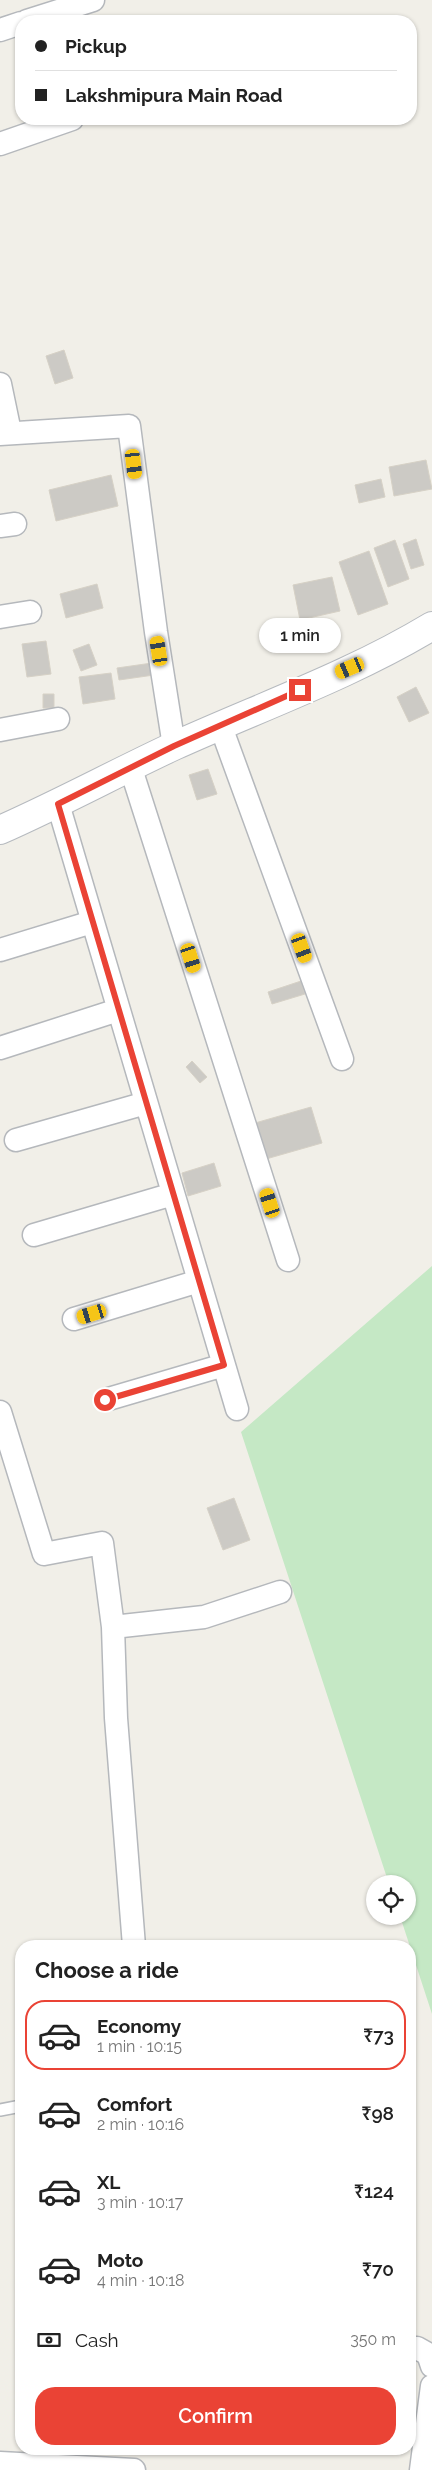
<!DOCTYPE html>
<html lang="en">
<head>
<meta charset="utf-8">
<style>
	body { margin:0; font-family:Raleway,sans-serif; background:#f2f2f2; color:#222; height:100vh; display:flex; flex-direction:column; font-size:19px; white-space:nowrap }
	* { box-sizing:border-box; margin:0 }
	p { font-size:16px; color:#767676 }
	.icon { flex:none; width:28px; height:28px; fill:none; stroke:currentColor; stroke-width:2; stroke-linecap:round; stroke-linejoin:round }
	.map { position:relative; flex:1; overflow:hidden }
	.side { position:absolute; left:15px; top:1940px; width:401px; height:515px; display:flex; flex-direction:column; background:#fff; border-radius:20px; box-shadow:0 1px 4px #0004 }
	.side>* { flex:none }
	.banner { position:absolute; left:15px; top:15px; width:402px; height:110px; border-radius:20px; box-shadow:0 1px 4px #0004; display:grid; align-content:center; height:110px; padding:0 20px; background:#fff }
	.buttons { position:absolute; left:366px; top:1875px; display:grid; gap:10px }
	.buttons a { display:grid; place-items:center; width:50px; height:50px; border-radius:50%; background:#fff; box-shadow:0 1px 4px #0004; font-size:25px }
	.end { position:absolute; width:22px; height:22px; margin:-11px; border:6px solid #ea4335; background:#fff; box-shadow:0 0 0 2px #fff }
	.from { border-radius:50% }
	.bubble { position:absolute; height:35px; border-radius:18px; background:#fff; box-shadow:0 1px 4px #0004; font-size:16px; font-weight:600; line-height:35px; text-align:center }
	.car { position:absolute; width:15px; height:30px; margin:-15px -8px; border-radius:6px; box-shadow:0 0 4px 1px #0007; background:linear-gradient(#f5c518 24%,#345 0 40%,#f5c518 0 76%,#345 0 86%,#f5c518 0) }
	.banner b { display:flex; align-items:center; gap:18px; height:48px; font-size:19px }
	.banner b+b { border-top:1px solid #e0e0e0 }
	.banner i { width:12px; height:12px; background:#222 }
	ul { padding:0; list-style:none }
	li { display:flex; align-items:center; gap:15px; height:70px; margin:0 10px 8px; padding:0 10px; border:2px solid transparent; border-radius:20px }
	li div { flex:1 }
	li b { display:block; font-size:19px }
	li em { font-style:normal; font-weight:600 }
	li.current { border-color:#ea4335 }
	li>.icon { width:45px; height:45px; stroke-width:1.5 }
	h2 { padding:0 20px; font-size:22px; line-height:60px }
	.pay { display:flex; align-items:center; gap:12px; height:55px; padding:0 20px; font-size:19px }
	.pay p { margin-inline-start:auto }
	.primary-button { display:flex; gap:10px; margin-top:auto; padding:10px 20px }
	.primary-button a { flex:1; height:58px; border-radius:20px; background:#ea4335; color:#fff; font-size:20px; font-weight:600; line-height:58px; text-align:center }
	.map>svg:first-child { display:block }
	.green { fill:#c5e8c5 }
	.building { fill:#cccac5; stroke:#d6d1c6 }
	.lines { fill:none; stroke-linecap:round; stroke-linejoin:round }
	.service-casing { stroke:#b5b8bc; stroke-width:14 }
	.minor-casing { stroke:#b5b8bc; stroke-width:25 }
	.secondary-casing { stroke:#b6babf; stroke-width:30 }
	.service { stroke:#fff; stroke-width:11 }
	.minor { stroke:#fff; stroke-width:22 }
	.secondary { stroke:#fff; stroke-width:28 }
	.route { stroke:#ea4335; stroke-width:6 }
</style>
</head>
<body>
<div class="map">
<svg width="432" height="2470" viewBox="0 0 432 2470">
	<rect width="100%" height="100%" fill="#f1efe8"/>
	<path class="green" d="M432,1266v748l-32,-98h8v-32h-19l-148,-452z"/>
	<path class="building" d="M64,350l9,28 -18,6 -9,-28z
		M426,460l6,29 -38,7 -5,-29z
		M111,475l7,31 -62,15 -7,-31z
		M381,479l4,18 -26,6 -4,-18z
		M416,539l8,26 -13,4 -8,-25z
		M395,540l14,39 -21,8 -14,-39z
		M369,551l19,53 -30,11 -19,-53z
		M332,577l8,34 -40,9 -7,-35z
		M97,584l6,24 -37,10 -6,-24z
		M46,641l5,33 -24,3 -5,-33z
		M89,644l8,21 -16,6 -8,-21z
		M159,662l2,12 -42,6 -2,-12z
		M111,673l4,26 -32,5 -4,-27z
		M416,687l13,26 -20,9 -12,-25z
		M43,694h11v14h-11z
		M208,769l9,25 -20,6 -8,-25z
		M301,981l4,13 -33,10 -4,-12z
		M192,1061l15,16 -7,6 -14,-16z
		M311,1107l11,36 -56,16 -11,-36z
		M214,1163l7,23 -33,10 -6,-23z
		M234,1498l16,42 -27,10 -16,-42z"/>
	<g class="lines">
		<g class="service-casing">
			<path id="service" d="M0,2110l21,-4"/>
		</g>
		<g class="minor-casing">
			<path id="minor" d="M27,21l66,-21
				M0,30l21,-7
				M0,144l72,-25
				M0,384l10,48
				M0,434l129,-8 27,206 18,114
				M0,526l15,-2
				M0,617l30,-5
				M221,727l121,332
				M0,730l58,-11
				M131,769l157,491
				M58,804l179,605
				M0,950l92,-28
				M0,1048l118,-38
				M16,1140l130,-37
				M34,1235l139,-41
				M74,1319l125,-38
				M105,1400l119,-35
				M0,1412l44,142 58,-11 11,84 91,-10 76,-25
				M113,1627l3,91 18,228
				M410,2348h7l11,6 4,12
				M0,2463l134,7
				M421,2470l11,-84"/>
		</g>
		<g class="secondary-casing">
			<path id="secondary" d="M0,830c59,-26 116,-57 174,-84 86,-39 177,-71 258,-120"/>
		</g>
		<use href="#service" class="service"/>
		<use href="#minor" class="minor"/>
		<use href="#secondary" class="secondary"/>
	</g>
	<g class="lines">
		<path class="route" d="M105,1400l119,-35 -166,-561 116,-58 126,-56"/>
	</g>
</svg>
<div class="buttons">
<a><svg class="icon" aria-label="locate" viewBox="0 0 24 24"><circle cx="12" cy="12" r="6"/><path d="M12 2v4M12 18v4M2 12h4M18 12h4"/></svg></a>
</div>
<i class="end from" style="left:105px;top:1400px"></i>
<i class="end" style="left:300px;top:690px"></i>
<div class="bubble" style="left:259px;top:618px;width:82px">1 min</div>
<i class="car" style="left:134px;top:464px;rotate:173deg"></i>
<i class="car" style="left:159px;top:651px;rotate:351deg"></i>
<i class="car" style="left:350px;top:668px;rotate:247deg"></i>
<i class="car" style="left:302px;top:948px;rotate:160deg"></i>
<i class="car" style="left:191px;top:958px;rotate:162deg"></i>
<i class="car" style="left:270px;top:1203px;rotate:342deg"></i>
<i class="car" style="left:92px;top:1314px;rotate:253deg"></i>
<div class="banner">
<b><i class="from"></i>Pickup</b>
<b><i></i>Lakshmipura Main Road</b>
</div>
<section class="side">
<h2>Choose a ride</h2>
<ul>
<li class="current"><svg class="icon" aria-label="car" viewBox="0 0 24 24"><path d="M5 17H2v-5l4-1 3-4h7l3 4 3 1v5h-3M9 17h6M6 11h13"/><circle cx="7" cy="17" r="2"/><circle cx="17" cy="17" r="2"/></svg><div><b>Economy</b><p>1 min · 10:15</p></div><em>₹73</em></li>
<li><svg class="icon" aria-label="car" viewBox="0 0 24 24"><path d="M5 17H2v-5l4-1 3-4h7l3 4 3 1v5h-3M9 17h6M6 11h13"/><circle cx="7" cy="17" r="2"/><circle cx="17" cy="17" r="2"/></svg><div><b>Comfort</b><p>2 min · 10:16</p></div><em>₹98</em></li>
<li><svg class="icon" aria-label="car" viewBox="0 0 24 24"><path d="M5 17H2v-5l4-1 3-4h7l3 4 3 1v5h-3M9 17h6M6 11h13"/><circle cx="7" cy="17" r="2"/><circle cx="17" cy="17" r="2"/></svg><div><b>XL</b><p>3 min · 10:17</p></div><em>₹124</em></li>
<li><svg class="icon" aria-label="car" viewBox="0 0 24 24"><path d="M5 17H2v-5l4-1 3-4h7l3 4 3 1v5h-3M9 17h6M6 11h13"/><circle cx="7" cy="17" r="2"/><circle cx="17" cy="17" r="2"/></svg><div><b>Moto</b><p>4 min · 10:18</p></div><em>₹70</em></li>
</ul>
<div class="pay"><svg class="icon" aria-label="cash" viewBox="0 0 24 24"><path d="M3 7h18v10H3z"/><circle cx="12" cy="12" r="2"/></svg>Cash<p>350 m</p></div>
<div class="primary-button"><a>Confirm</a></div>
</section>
</div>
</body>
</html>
